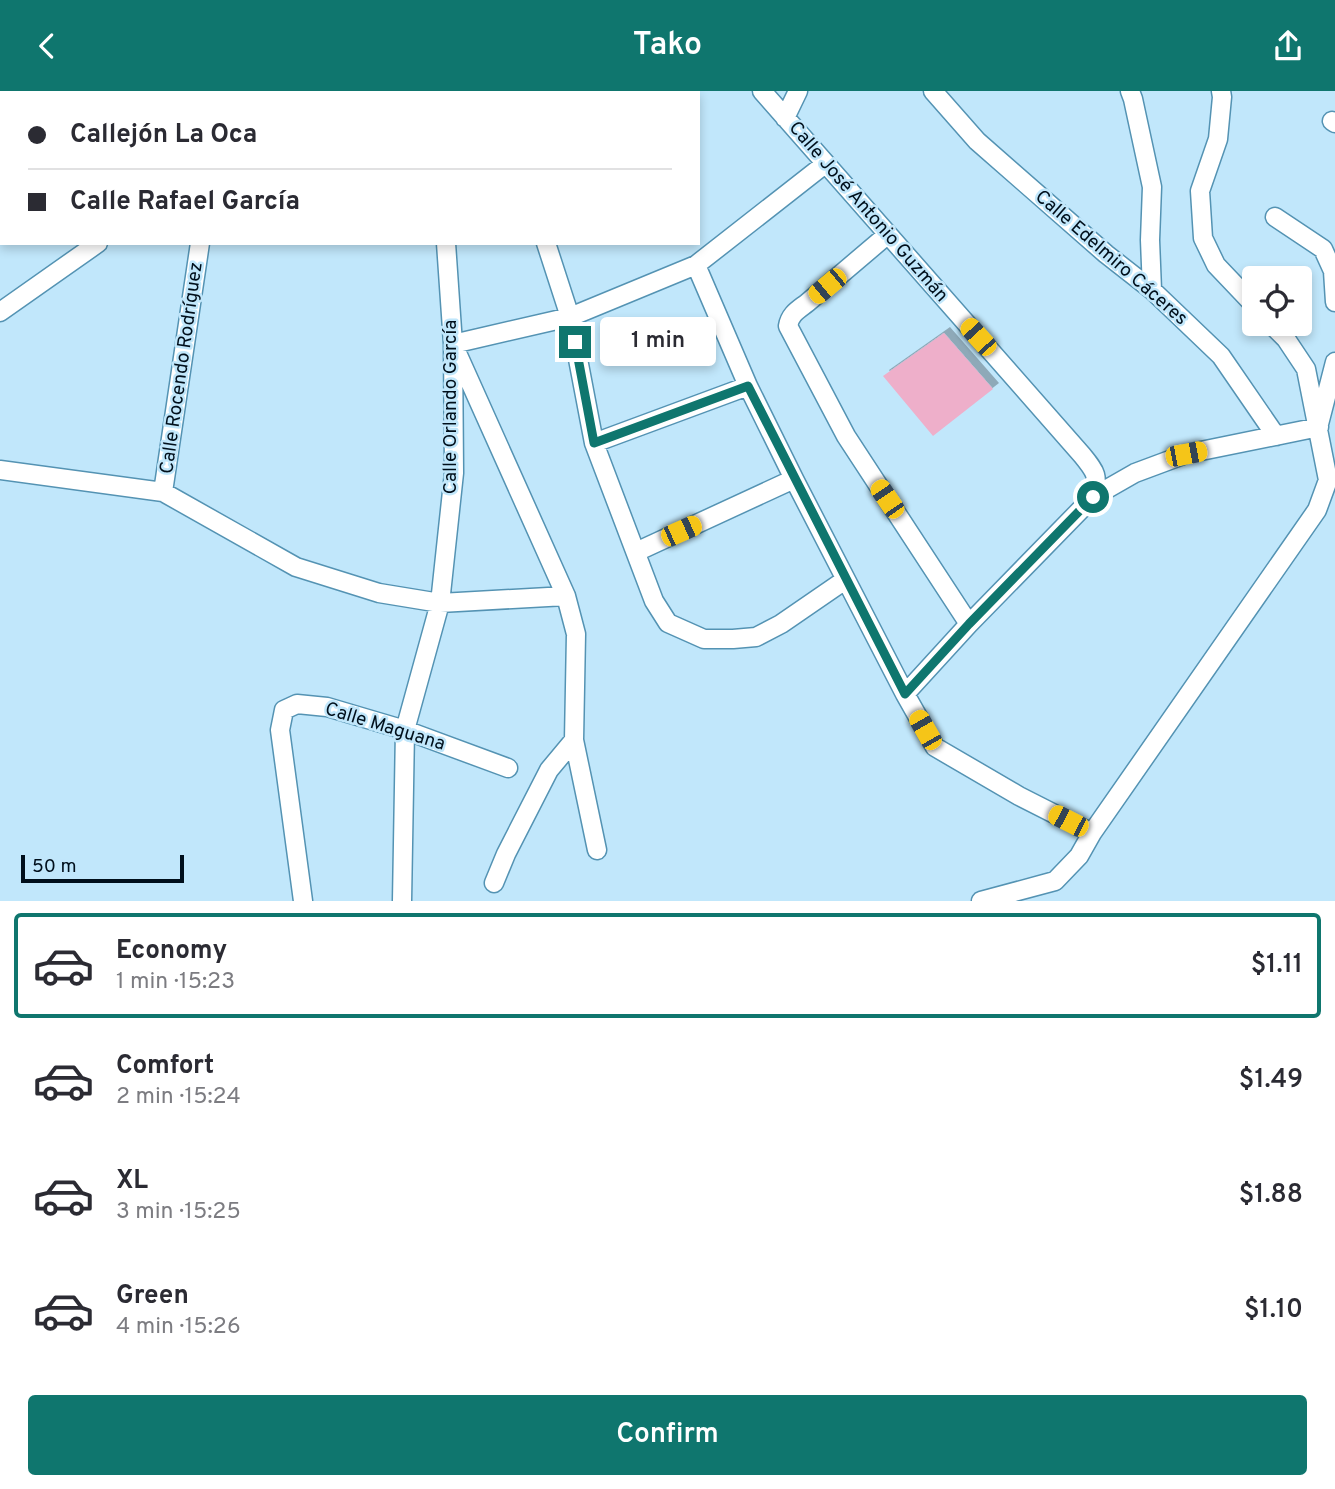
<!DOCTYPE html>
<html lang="en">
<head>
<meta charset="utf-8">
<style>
	body { margin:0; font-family:Overpass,sans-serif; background:#f2f2f3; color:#2b2b33; height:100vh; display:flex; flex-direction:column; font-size:26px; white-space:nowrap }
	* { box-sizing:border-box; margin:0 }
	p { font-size:23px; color:#7c7c81 }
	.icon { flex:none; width:38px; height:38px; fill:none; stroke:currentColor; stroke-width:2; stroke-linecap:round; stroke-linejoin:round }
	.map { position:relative; height:810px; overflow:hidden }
	.sheet { display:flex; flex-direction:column; background:#fff; flex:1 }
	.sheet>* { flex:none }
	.guide { position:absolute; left:0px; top:0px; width:700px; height:154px; box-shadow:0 4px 10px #0003; display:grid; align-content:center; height:154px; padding:0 28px; background:#fff }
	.tools { position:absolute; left:1242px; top:175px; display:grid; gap:14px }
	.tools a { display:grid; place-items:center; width:70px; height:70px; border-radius:7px; background:#fff; box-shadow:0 4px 10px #0003; font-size:35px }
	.scale { position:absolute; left:21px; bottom:18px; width:163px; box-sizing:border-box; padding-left:7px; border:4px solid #000f1b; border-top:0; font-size:19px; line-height:24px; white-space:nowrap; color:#000f1b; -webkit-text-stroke:5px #c1e7fb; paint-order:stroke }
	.end { position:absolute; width:32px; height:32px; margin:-16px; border:9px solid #0f766e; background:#fff; box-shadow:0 0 0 4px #fff }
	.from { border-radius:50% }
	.bubble { position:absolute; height:49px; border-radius:7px; background:#fff; box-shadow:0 4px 10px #0003; font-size:23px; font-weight:600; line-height:49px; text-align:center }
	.car { position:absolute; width:21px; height:42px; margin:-21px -10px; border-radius:9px; box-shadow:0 0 5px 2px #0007; background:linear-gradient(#f5c518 24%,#345 0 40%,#f5c518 0 76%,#345 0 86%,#f5c518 0) }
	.guide b { display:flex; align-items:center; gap:24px; height:66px; font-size:26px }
	.guide b+b { border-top:2px solid #e1e1e2 }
	.guide i { width:18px; height:18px; background:#2b2b33 }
	ul { padding:12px 0 0; list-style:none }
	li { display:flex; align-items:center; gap:21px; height:105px; margin:0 14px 10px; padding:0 14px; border:4px solid transparent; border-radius:7px }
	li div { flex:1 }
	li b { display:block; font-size:26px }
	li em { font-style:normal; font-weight:600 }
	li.on { border-color:#0f766e }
	li>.icon { width:63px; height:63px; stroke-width:1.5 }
	.button { display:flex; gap:14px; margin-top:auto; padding:14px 28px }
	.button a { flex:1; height:80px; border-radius:7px; background:#0f766e; color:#fff; font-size:28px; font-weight:600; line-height:80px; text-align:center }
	header { display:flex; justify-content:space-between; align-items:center; height:91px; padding:0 28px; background:#0f766e; color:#fff; font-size:32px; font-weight:600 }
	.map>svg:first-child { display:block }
	.building { fill:#eeafca; filter:url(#shadow) }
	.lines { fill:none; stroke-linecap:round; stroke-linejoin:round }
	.street-casing { stroke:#5493b3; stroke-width:21 }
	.street { stroke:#fff; stroke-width:18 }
	.route { stroke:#0f766e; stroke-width:9 }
	.labels { text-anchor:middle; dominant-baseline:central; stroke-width:5; stroke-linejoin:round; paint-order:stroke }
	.street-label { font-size:19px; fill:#000f1b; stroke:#c1e7fb }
</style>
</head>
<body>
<header><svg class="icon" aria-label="back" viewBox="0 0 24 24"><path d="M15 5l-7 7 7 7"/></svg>Tako<svg class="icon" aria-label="share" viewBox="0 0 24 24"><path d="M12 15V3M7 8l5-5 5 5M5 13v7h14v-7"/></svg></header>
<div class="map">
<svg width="1335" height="810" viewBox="0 0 1335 810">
	<defs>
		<filter id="shadow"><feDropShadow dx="6" dy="-6" stdDeviation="0" flood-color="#0004"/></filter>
	</defs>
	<rect width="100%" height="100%" fill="#c1e7fb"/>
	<path class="building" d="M944,242l49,56 -60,47 -50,-60z"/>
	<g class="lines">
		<g class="street-casing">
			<path id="street" d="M433,0v2
				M491,0l1,2
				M762,0l320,364c14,17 17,21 11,42
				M933,0l44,50 129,113 46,36 69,66 55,80
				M1130,0l3,8 19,88 -2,53 2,50
				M1221,0l1,6 -4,42 -18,52 3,47 13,27 39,41
				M8,2v-2
				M63,2l4,-2
				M304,2l3,-2
				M0,23l2,-5
				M785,27l13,-27
				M1332,30l3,2
				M1275,126l48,32 10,22 2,31
				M887,144l-80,68c-9,7 -17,11 -19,23l58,110 123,188
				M546,152l24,74 24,126 60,158 14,22 36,16h29l23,-2 25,-13 64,-44
				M696,174l52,121 46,93 111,215 30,53 84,49 73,37
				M0,221l98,-69
				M1319,333l16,-62
				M594,352l154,-57
				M0,379l163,22 133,75 83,26 61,10 126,-7
				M163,401l37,-249
				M636,461l158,-73
				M905,603l64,-70 124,-127 42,-24 51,-19 133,-27
				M597,759l-23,-110 2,-106 -10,-38 -113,-252 117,-27 126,-52 129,-101
				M494,792l12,-29 43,-84 25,-30
				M303,810l-23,-171 4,-20 13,-6 30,3 78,23 103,38
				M402,810l3,-171 35,-127 14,-130 -1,-129 -7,-101
				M981,810l74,-20 24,-25 13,-23 225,-323 11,-30 -22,-111 -20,-30 -15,-15"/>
		</g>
		<use href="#street" class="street"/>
	</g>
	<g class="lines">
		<path class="route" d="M575,251l19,101 154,-57 157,308 64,-70 124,-127"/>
	</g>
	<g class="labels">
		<g class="street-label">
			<text transform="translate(868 121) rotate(49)">Calle José Antonio Guzmán</text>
			<text transform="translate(1111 167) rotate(41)">Calle Edelmiro Cáceres</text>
			<text transform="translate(182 277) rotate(-82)">Calle Rocendo Rodríguez</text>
			<text transform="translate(451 316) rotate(-90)">Calle Orlando García</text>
			<text transform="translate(385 636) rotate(17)">Calle Maguana</text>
		</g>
	</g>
</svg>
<div class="tools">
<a><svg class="icon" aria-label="locate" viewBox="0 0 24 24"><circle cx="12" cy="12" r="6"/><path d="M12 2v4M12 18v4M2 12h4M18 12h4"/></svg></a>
</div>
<div class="scale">50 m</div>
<i class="end from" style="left:1093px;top:406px"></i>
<i class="end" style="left:575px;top:251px"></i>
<div class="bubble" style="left:600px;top:226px;width:116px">1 min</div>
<i class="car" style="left:827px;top:195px;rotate:230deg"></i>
<i class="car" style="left:978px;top:246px;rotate:318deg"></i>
<i class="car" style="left:1186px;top:363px;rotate:79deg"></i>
<i class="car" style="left:887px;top:408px;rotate:326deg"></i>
<i class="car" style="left:681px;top:440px;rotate:66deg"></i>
<i class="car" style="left:925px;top:639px;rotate:330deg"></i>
<i class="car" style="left:1068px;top:730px;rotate:297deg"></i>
<div class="guide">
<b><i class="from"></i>Callejón La Oca</b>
<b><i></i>Calle Rafael García</b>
</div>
</div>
<section class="sheet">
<ul>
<li class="on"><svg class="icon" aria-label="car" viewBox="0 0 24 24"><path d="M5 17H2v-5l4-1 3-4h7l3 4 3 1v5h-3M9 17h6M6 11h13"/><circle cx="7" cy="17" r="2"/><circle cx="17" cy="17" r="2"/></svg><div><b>Economy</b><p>1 min · 15:23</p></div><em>$1.11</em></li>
<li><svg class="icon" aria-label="car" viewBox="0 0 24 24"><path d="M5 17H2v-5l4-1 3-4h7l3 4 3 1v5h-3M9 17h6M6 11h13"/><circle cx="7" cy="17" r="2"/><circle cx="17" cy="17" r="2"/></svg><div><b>Comfort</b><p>2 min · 15:24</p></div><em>$1.49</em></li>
<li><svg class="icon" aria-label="car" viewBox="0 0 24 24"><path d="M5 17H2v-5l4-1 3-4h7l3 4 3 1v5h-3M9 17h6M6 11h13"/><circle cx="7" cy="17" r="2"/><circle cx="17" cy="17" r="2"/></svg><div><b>XL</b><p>3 min · 15:25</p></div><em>$1.88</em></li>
<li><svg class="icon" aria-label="car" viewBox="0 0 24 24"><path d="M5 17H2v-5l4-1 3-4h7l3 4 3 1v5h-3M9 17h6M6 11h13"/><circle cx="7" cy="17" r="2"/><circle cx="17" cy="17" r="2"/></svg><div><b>Green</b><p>4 min · 15:26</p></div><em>$1.10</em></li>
</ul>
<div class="button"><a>Confirm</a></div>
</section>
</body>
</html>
